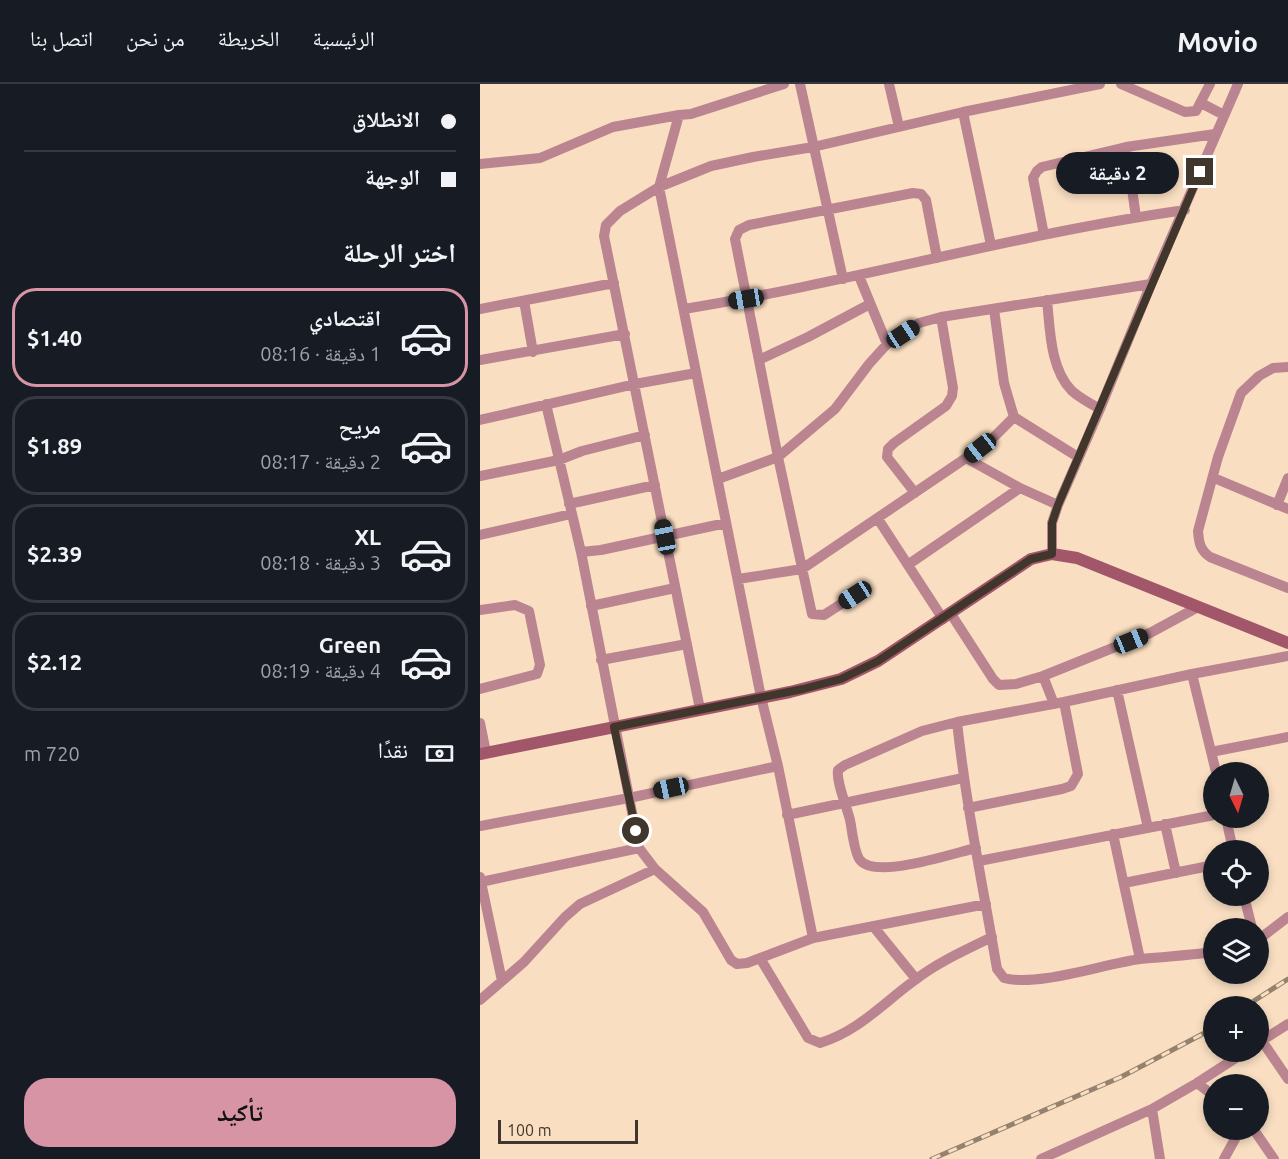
<!DOCTYPE html>
<html lang="ar">
<head>
<meta charset="utf-8">
<style>
	body { margin:0; font-family:Ubuntu,"Noto Naskh Arabic",sans-serif; background:#242831; color:#f1f3f6; direction:rtl; height:100vh; display:flex; flex-direction:column; font-size:22px; white-space:nowrap }
	* { box-sizing:border-box; margin:0 }
	p { font-size:20px; color:#9ea1a6 }
	.icon { flex:none; width:33px; height:33px; fill:none; stroke:currentColor; stroke-width:2; stroke-linecap:round; stroke-linejoin:round }
	.map { position:relative; flex:1; overflow:hidden; direction:ltr }
	.side { display:flex; flex-direction:column; background:#171b24; width:480px }
	.side>* { flex:none }
	.top-card { display:grid; align-content:center; height:132px; padding:0 24px; background:#171b24 }
	.needle { width:39px; rotate:175deg }
	.tools { position:absolute; left:723px; top:678px; display:grid; gap:12px }
	.tools a { display:grid; place-items:center; width:66px; height:66px; border-radius:50%; background:#171b24; box-shadow:0 3px 9px #0003; font-size:30px }
	.scale { position:absolute; left:18px; bottom:15px; width:140px; box-sizing:border-box; padding-left:6px; border:3px solid #41362b; border-top:0; font-size:16px; line-height:21px; white-space:nowrap; color:#41362b; -webkit-text-stroke:4px #f9dec1; paint-order:stroke }
	.end { position:absolute; width:27px; height:27px; margin:-14px; border:8px solid #41362b; background:#fff; box-shadow:0 0 0 3px #fff }
	.from { border-radius:50% }
	.bubble { position:absolute; height:42px; border-radius:21px; background:#171b24; box-shadow:0 3px 9px #0003; font-size:20px; font-weight:700; line-height:42px; text-align:center; direction:rtl }
	.car { position:absolute; width:18px; height:36px; margin:-18px -9px; border-radius:8px; box-shadow:0 0 4px 2px #0007; background:linear-gradient(#222 24%,#8ab4d8 0 40%,#222 0 76%,#8ab4d8 0 86%,#222 0) }
	.top-card b { display:flex; align-items:center; gap:21px; height:57px; font-size:22px }
	.top-card b+b { border-top:2px solid #363941 }
	.top-card i { width:15px; height:15px; background:#f1f3f6 }
	ul { padding:0; list-style:none }
	li { display:flex; align-items:center; gap:18px; height:99px; margin:0 12px 9px; padding:0 12px; border:3px solid #363941; border-radius:24px }
	li div { flex:1 }
	li b { display:block; font-size:22px }
	li em { font-style:normal; font-weight:700 }
	li.current { border-color:#d694a4 }
	li>.icon { width:54px; height:54px; stroke-width:1.5 }
	h2 { padding:0 24px; font-size:27px; line-height:72px }
	.pay { display:flex; align-items:center; gap:15px; height:66px; padding:0 24px; font-size:22px }
	.pay p { margin-inline-start:auto }
	.cta { display:flex; gap:12px; margin-top:auto; padding:12px 24px }
	.cta a { flex:1; height:69px; border-radius:24px; background:#d694a4; color:#111; font-size:24px; font-weight:700; line-height:69px; text-align:center }
	header { display:flex; align-items:center; gap:36px; box-sizing:border-box; height:84px; padding:0 30px; background:#171b24; border-bottom:2px solid #363941 }
	header strong { font-size:28px }
	nav { display:flex; gap:33px; margin-inline-start:auto; font-size:21px }
	main { display:flex; flex:1; min-height:0 }
	.map>svg:first-child { display:block }
	.lines { fill:none; stroke-linecap:round; stroke-linejoin:round }
	.minor { stroke:#ba8591; stroke-width:10 }
	.secondary { stroke:#a1566a; stroke-width:12 }
	.rail-casing { stroke:#94826e; stroke-width:5 }
	.rail { stroke:#f9dec1; stroke-width:3; stroke-dasharray:9; stroke-linecap:butt }
	.route { stroke:#41362b; stroke-width:8 }
</style>
</head>
<body>
<header>
<strong>Movio</strong>
<nav><a>الرئيسية</a><a>الخريطة</a><a>من نحن</a><a>اتصل بنا</a></nav>
</header>
<main>
<div class="map">
<svg width="808" height="1075" viewBox="0 0 808 1075">
	<rect width="100%" height="100%" fill="#f9dec1"/>
	<g class="lines">
		<path class="minor" d="M304,0l-93,30 -12,1 -20,72 102,510 17,69 35,172
			M320,0l43,195
			M409,0l10,43
			M641,0l64,28 11,-1 14,-27
			M721,19l23,12
			M483,28l28,133
			M646,63l10,70
			M0,80l60,-6 73,-31 66,-12
			M564,151l-11,-57 4,-7 5,-4 84,-20 89,-13
			M379,192l28,68
			M567,216c3,29 3,69 25,91 8,7 19,13 28,18
			M44,217l9,51
			M0,225l134,-26
			M204,225c168,-27 332,-75 501,-99
			M514,225l10,74 10,34 64,40
			M0,276l145,-26
			M279,276l49,-23 62,-33
			M808,283l-15,1 -14,8 -18,17 -23,64 -20,74c1,12 2,19 12,26l78,31
			M66,320l35,148 58,296 16,21 48,43 28,48 6,4 10,-1 66,-25 173,-34
			M0,336l155,-36 61,-11
			M486,374l54,30 38,17
			M0,392l79,-16 23,-9 63,-16
			M734,394l74,31
			M238,395l60,-22 57,-48 34,-45 18,-20 32,-21 22,-6 210,-33
			M435,409l-28,-36 1,-8 6,-6 52,-37 6,-10 1,-8 -12,-71
			M89,420l86,-19
			M797,421l11,-27
			M398,435l65,100
			M0,451l91,-21
			M101,468l20,-2 125,-27
			M572,470v-31l6,-18 42,-96 51,-125 87,-200
			M429,480l111,-76
			M258,495l64,-10 164,-111 27,-20 21,-21
			M375,511l-31,20 -12,-1 -34,-157 -43,-218 4,-9 10,-5 164,-32 8,1 5,6 11,58
			M111,522l84,-18
			M0,526l35,-5 14,6 11,54 -3,9 -57,15
			M471,530l42,65 6,6 17,-1 27,-8 107,-43 48,-26
			M121,576l86,-16
			M712,590l24,98
			M563,592l11,28
			M637,606l31,138
			M220,625l-96,-473 2,-11 14,-14 39,-24 52,-21 42,-9 60,-10 150,-35 137,-28
			M477,638c9,83 26,165 40,247l7,9c34,9 99,-14 136,-19 25,-2 49,-4 74,-7
			M0,639l6,29
			M731,668l77,-15
			M488,724l94,-19 9,-3 7,-12 -14,-72
			M307,731l176,-37
			M746,734l7,32
			M685,740l11,49
			M0,742l149,-28 149,-32
			M633,750l27,125
			M496,764c-22,5 -101,32 -116,12 -6,-7 -8,-31 -10,-40 -3,-13 -14,-38 -12,-50l7,-5 77,-34 35,-9 107,-20 128,-28 96,-18
			M499,777l235,-46
			M0,793l22,104
			M1,798l158,-34
			M644,799l90,-18
			M764,812l8,32
			M393,842l43,53
			M778,856l30,-23
			M280,874l48,80 12,5c39,-12 63,-40 95,-63 23,-18 51,-30 77,-43
			M0,916l44,-38 41,-45 15,-13 75,-35
			M782,957l26,38
			M778,959l30,-19
			M717,999l17,13
			M672,1025l8,50
			M774,1046l20,29
			M561,1075l111,-50 45,-26 48,-31
			M744,1075l16,-29"/>
		<path class="secondary" d="M0,670l310,-62 51,-13 37,-18 153,-102 21,-5 25,4 211,85"/>
		<g class="rail-casing">
			<path id="rail" d="M766,922l42,-27
				M452,1075l189,-82 93,-49"/>
		</g>
		<use href="#rail" class="rail"/>
	</g>
	<g class="lines">
		<path class="route" d="M156,747l-22,-104 189,-38 38,-10 37,-18 153,-102 21,-5v-31l6,-18 142,-333"/>
	</g>
</svg>
<div class="tools">
<a><svg class="needle" viewBox="-14 -14 28 28"><path d="M0-13l5 13h-10z" fill="#e53935"/><path d="M0 13l5-13h-10z" fill="#9ea1a6"/></svg></a>
<a><svg class="icon" aria-label="locate" viewBox="0 0 24 24"><circle cx="12" cy="12" r="6"/><path d="M12 2v4M12 18v4M2 12h4M18 12h4"/></svg></a>
<a><svg class="icon" aria-label="layers" viewBox="0 0 24 24"><path d="M12 4l9 5-9 5-9-5zM3 14l9 5 9-5"/></svg></a>
<a>+</a>
<a>−</a>
</div>
<div class="scale">100 m</div>
<i class="end from" style="left:156px;top:747px"></i>
<i class="end" style="left:720px;top:88px"></i>
<div class="bubble" style="left:576px;top:68px;width:123px">2 دقيقة</div>
<i class="car" style="left:266px;top:215px;rotate:261deg"></i>
<i class="car" style="left:423px;top:250px;rotate:57deg"></i>
<i class="car" style="left:500px;top:364px;rotate:232deg"></i>
<i class="car" style="left:185px;top:453px;rotate:349deg"></i>
<i class="car" style="left:375px;top:511px;rotate:237deg"></i>
<i class="car" style="left:651px;top:557px;rotate:68deg"></i>
<i class="car" style="left:191px;top:704px;rotate:258deg"></i>
</div>
<section class="side">
<div class="top-card">
<b><i class="from"></i>الانطلاق</b>
<b><i></i>الوجهة</b>
</div>
<h2>اختر الرحلة</h2>
<ul>
<li class="current"><svg class="icon" aria-label="car" viewBox="0 0 24 24"><path d="M5 17H2v-5l4-1 3-4h7l3 4 3 1v5h-3M9 17h6M6 11h13"/><circle cx="7" cy="17" r="2"/><circle cx="17" cy="17" r="2"/></svg><div><b>اقتصادي</b><p>1 دقيقة · 08:16</p></div><em>$1.40</em></li>
<li><svg class="icon" aria-label="car" viewBox="0 0 24 24"><path d="M5 17H2v-5l4-1 3-4h7l3 4 3 1v5h-3M9 17h6M6 11h13"/><circle cx="7" cy="17" r="2"/><circle cx="17" cy="17" r="2"/></svg><div><b>مريح</b><p>2 دقيقة · 08:17</p></div><em>$1.89</em></li>
<li><svg class="icon" aria-label="car" viewBox="0 0 24 24"><path d="M5 17H2v-5l4-1 3-4h7l3 4 3 1v5h-3M9 17h6M6 11h13"/><circle cx="7" cy="17" r="2"/><circle cx="17" cy="17" r="2"/></svg><div><b>XL</b><p>3 دقيقة · 08:18</p></div><em>$2.39</em></li>
<li><svg class="icon" aria-label="car" viewBox="0 0 24 24"><path d="M5 17H2v-5l4-1 3-4h7l3 4 3 1v5h-3M9 17h6M6 11h13"/><circle cx="7" cy="17" r="2"/><circle cx="17" cy="17" r="2"/></svg><div><b>Green</b><p>4 دقيقة · 08:19</p></div><em>$2.12</em></li>
</ul>
<div class="pay"><svg class="icon" aria-label="cash" viewBox="0 0 24 24"><path d="M3 7h18v10H3z"/><circle cx="12" cy="12" r="2"/></svg>نقدًا<p>720 m</p></div>
<div class="cta"><a>تأكيد</a></div>
</section>
</main>
</body>
</html>
